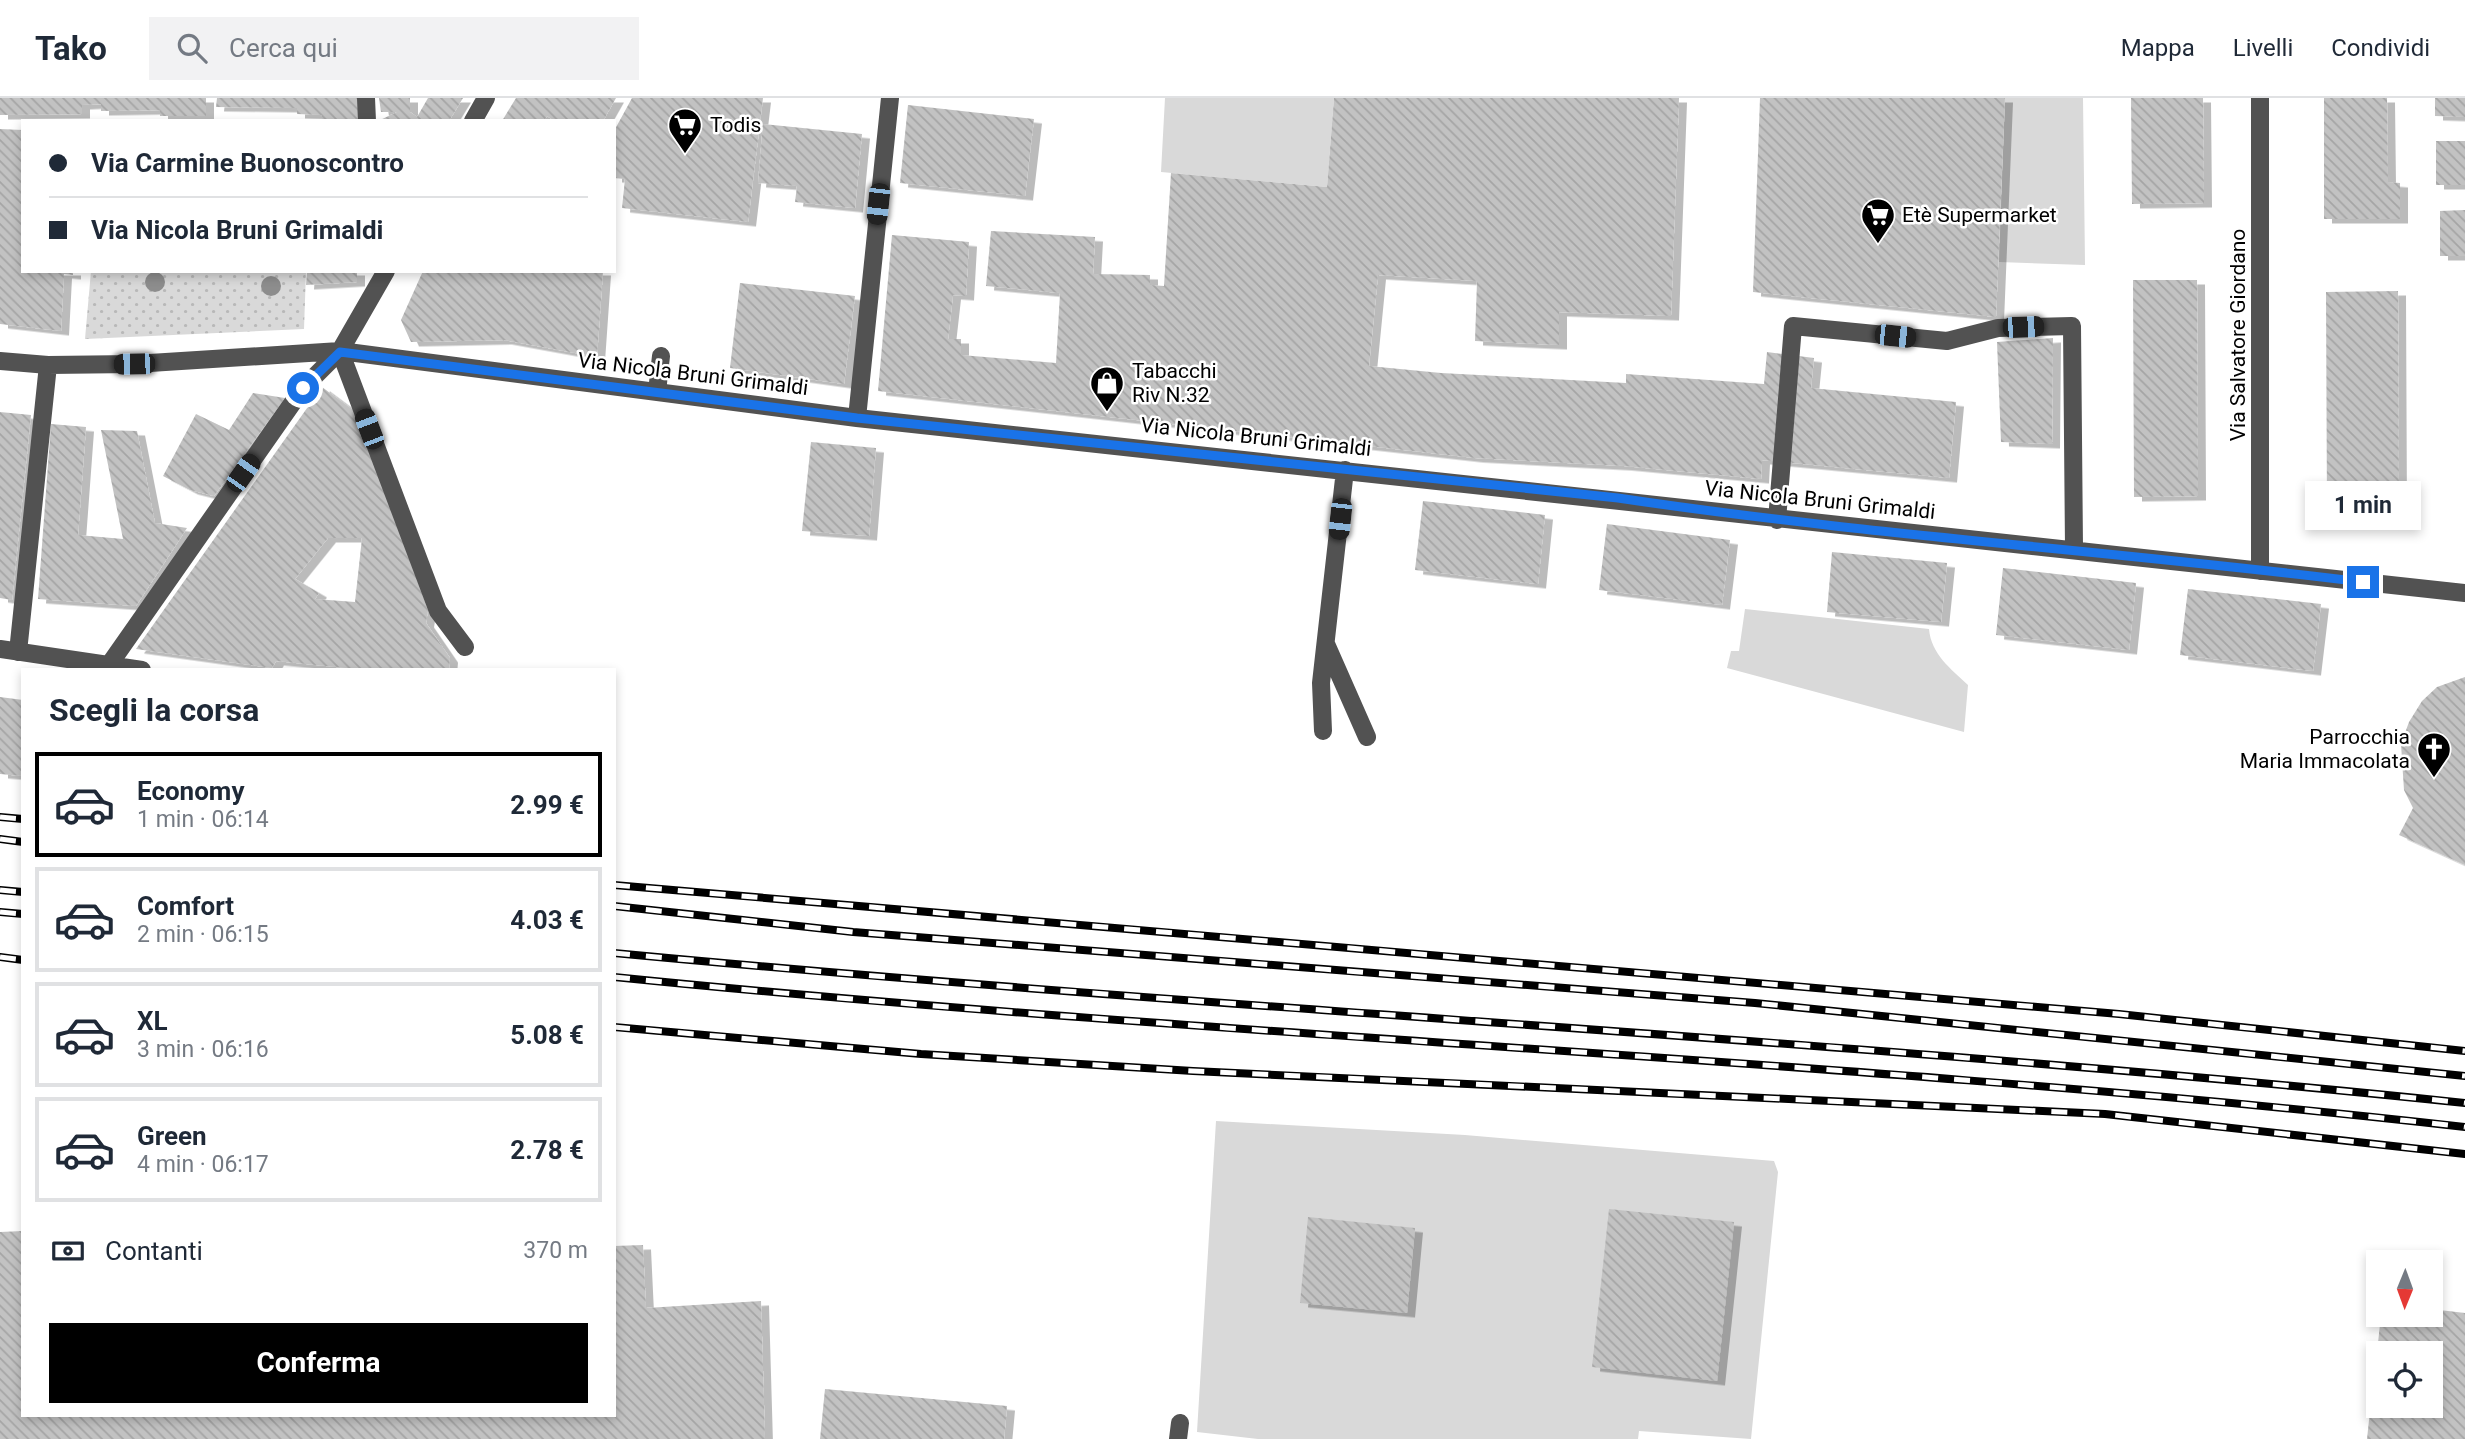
<!DOCTYPE html>
<html lang="it">
<head>
<meta charset="utf-8">
<style>
	body { margin:0; font-family:Roboto,sans-serif; background:#f2f2f3; color:#1f2937; height:100vh; display:flex; flex-direction:column; font-size:26px; white-space:nowrap }
	* { box-sizing:border-box; margin:0 }
	p { font-size:23px; color:#747a83 }
	.icon { flex:none; width:38px; height:38px; fill:none; stroke:currentColor; stroke-width:2; stroke-linecap:round; stroke-linejoin:round }
	.map { position:relative; flex:1; overflow:hidden }
	.side { position:absolute; left:21px; top:570px; width:595px; height:749px; display:flex; flex-direction:column; background:#fff; border-radius:0px; box-shadow:0 4px 10px #0003 }
	.side>* { flex:none }
	.hud { position:absolute; left:21px; top:21px; width:595px; height:154px; border-radius:0px; box-shadow:0 4px 10px #0003; display:grid; align-content:center; height:154px; padding:0 28px; background:#fff }
	.needle { width:46px; rotate:181deg }
	.fabs { position:absolute; left:2366px; top:1152px; display:grid; gap:14px }
	.fabs a { display:grid; place-items:center; width:77px; height:77px; border-radius:0px; background:#fff; box-shadow:0 4px 10px #0003; font-size:35px }
	.end { position:absolute; width:32px; height:32px; margin:-16px; border:9px solid #1a73e8; background:#fff; box-shadow:0 0 0 4px #fff }
	.from { border-radius:50% }
	.bubble { position:absolute; height:49px; border-radius:0px; background:#fff; box-shadow:0 4px 10px #0003; font-size:23px; font-weight:700; line-height:49px; text-align:center }
	.car { position:absolute; width:21px; height:42px; margin:-21px -10px; border-radius:9px; box-shadow:0 0 5px 2px #0007; background:linear-gradient(#222 24%,#8ab4d8 0 40%,#222 0 76%,#8ab4d8 0 86%,#222 0) }
	.hud b { display:flex; align-items:center; gap:24px; height:66px; font-size:26px }
	.hud b+b { border-top:2px solid #e0e1e3 }
	.hud i { width:18px; height:18px; background:#1f2937 }
	ul { padding:0; list-style:none }
	li { display:flex; align-items:center; gap:21px; height:105px; margin:0 14px 10px; padding:0 14px; border:4px solid #e0e1e3; border-radius:0px }
	li div { flex:1 }
	li b { display:block; font-size:26px }
	li em { font-style:normal; font-weight:700 }
	li.selected { border-color:#000 }
	li>.icon { width:63px; height:63px; stroke-width:1.5 }
	h2 { padding:0 28px; font-size:32px; line-height:84px }
	.pay { display:flex; align-items:center; gap:18px; height:77px; padding:0 28px; font-size:26px }
	.pay p { margin-inline-start:auto }
	.action { display:flex; gap:14px; margin-top:auto; padding:14px 28px }
	.action a { flex:1; height:80px; border-radius:0px; background:#000; color:#fff; font-size:28px; font-weight:700; line-height:80px; text-align:center }
	header { display:flex; align-items:center; gap:42px; box-sizing:border-box; height:98px; padding:0 35px; background:#fff; border-bottom:2px solid #e0e1e3 }
	header strong { font-size:33px }
	nav { display:flex; gap:38px; margin-inline-start:auto; font-size:24px }
	.search { width:490px; height:63px; background:#f2f2f3; display:flex; align-items:center; gap:18px; box-sizing:border-box; padding:0 24px; border-radius:0px; color:#747a83; font-size:26px }
	.map>svg:first-child { display:block }
	.green { fill:#d9d9d9 }
	.park { fill:url(#park-dots) }
	.building { fill:url(#building-back-hatch); fill-rule:evenodd; filter:url(#shadow) }
	.lines { fill:none; stroke-linecap:round; stroke-linejoin:round }
	.minor { stroke:#525252; stroke-width:18 }
	.rail-casing { stroke:#000; stroke-width:8 }
	.rail { stroke:#fff; stroke-width:5; stroke-dasharray:16; stroke-linecap:butt }
	.tree { fill:#8d8d8d }
	.route { stroke:#1a73e8; stroke-width:9 }
	.labels { text-anchor:middle; dominant-baseline:central; stroke-width:5; stroke-linejoin:round; paint-order:stroke }
	.poi-label { font-size:21px; fill:#000; stroke:#fff; text-anchor:start }
	.street-label { font-size:21px; fill:#000; stroke:#fff }
</style>
</head>
<body>
<header>
<strong>Tako</strong>
<div class="search"><svg class="icon" aria-label="search" viewBox="0 0 24 24"><circle cx="10" cy="10" r="6"/><path d="M15 15l6 6"/></svg>Cerca qui</div>
<nav><a>Mappa</a><a>Livelli</a><a>Condividi</a></nav>
</header>
<div class="map">
<svg width="2465" height="1341" viewBox="0 0 2465 1341">
	<defs>
		<pattern id="park-dots" width="8" height="8" patternUnits="userSpaceOnUse" patternTransform="scale(1.75)"><rect width="8" height="8" fill="#d9d9d9"/><path d="M2 2h.1M6 6h.1" fill="none" stroke="#b8b8b8" stroke-width="1.8" stroke-linecap="round"/></pattern>
		<pattern id="building-back-hatch" width="6" height="6" patternUnits="userSpaceOnUse" patternTransform="scale(1.75)"><rect width="6" height="6" fill="#c2c2c2"/><path d="M-1 5l2 2M0 0l6 6M5-1l2 2" fill="none" stroke="#a5a5a5"/></pattern>
		<filter id="shadow"><feDropShadow dx="8" dy="4.5" stdDeviation="0" flood-color="#0004"/></filter>
	</defs>
	<rect width="100%" height="100%" fill="#fff"/>
	<path class="green" d="M1165,0h169l-7,89 -166,-15z
		M2005,0h78l2,167 -86,-3z
		M1745,511l184,20c2,25 22,40 39,56l-4,47 -237,-64 4,-17h8z
		M1216,1023l249,14 309,26 4,11 -27,267 -112,-8 -1,8h-380l-61,-7z"/>
	<path class="park" d="M91,173h215l-2,58 -219,10z"/>
	<path class="building" d="M0,0h206v18h-46v-6l-59,1v-7l-19,1v9l-82,1z
		M217,0h142l-1,22 -36,-1v-4l-25,-1v-6l-81,-1z
		M379,0h31v14l7,5 11,-19h35l-14,23h-71l19,-9h-16z
		M516,0h100l-13,23h-48l-8,-5 -3,5h-42z
		M632,0h131l-15,124 -126,-14 3,-29 -11,-1v-47z
		M1334,0h345l-8,218 -112,-4v33l-84,-4 2,-60 -99,-6 -9,91 72,7 185,10v-9l138,10 3,-32 47,6 -3,30 145,14 -7,76 -187,-18 -1,19 -137,-13 -149,-8 -597,-67 14,-156 77,7 -3,54 -13,-1 -5,44h13v16l95,8 4,-70 -74,-7 5,-55 104,6 -2,37 57,1v10l14,1 7,-113 156,14z
		M1760,0h245l-9,219 -243,-25z
		M2131,0h72l1,105 -72,1z
		M2324,0h63l1,84 12,1v36h-76z
		M2435,0h30v19l-30,-1z
		M908,7l126,14 -9,77 -125,-13z
		M763,26l99,10 -7,74 -60,-6 2,-16 -39,-3z
		M0,31l23,1v141h50v4l-9,-1 -3,57 -61,-7z
		M2436,43h29v44h-29z
		M2465,112v46h-25v-45z
		M307,173h50v11l-51,3z
		M423,173h180l-6,86 -93,-17 -93,2 -10,-22z
		M2133,182h64l1,216 -64,1z
		M740,185l115,13 -11,88 -114,-16z
		M2398,193l1,220h-72l-1,-219z
		M2053,240l-1,106 -51,-2 -4,-100z
		M322,289l35,26 71,197 -2,13 24,35 -1,12h-83l-90,-9 -4,7 -136,-19zM328,440h34l-7,64 -40,-3 4,-6 -24,-14z
		M253,295l32,5 -71,98 -24,-6 -27,-14 33,-62 33,16z
		M0,314l31,3 -19,185 -12,-2z
		M51,326l35,3 -8,108 45,4 -22,-109 36,1 18,92 32,5 -51,78 -98,-7z
		M811,344l65,6 -7,88 -67,-5z
		M1423,403l122,14 -7,69 -123,-14z
		M1607,426l123,16 -8,65 -123,-15z
		M1832,454l115,11 -6,59 -114,-10z
		M2003,470l133,15 -7,67 -133,-15z
		M2188,491l133,15 -8,67 -133,-16z
		M2465,579v188l-66,-30 14,-27 -9,-18 -3,-46 8,-22 13,-21 15,-14z
		M0,599l23,3v76l-23,-2z
		M1609,1111l125,13 -17,159 -125,-14z
		M1308,1119l107,11 -8,85 -107,-10z
		M23,1133v185h591v-170l29,-1 3,63 115,-7 4,138h-765v-207z
		M2431,1211l34,4v126h-98l9,-85 2,51h53v-52h-54l4,-39h50z
		M825,1291l182,17 -3,33h-184z"/>
	<g class="lines">
		<path class="minor" d="M366,0l1,23
			M473,23l13,-23
			M340,253l98,260 27,36
			M0,263l48,4 86,-1 206,-13 517,67 1608,175
			M657,294l4,-36
			M857,320l33,-320
			M1777,422l16,-194 154,15 51,-13 74,-2 2,222
			M2260,473v-473
			M1326,546l41,93
			M0,551l142,21
			M18,554l30,-287
			M109,567l194,-277 37,-37 46,-80
			M1323,633l-2,-48 24,-213
			M1178,1341l2,-16"/>
		<g class="rail-casing">
			<path id="rail" d="M0,719l23,2
				M0,741l23,3
				M614,787l1505,129 346,37
				M0,792l23,2
				M614,808l239,26 902,71 710,73
				M0,814l23,2
				M614,855c617,58 1235,86 1851,150
				M0,859l23,3
				M614,879c616,62 1236,81 1851,150
				M614,929l307,27 272,17 912,43 360,40"/>
		</g>
		<use href="#rail" class="rail"/>
	</g>
	<g class="tree">
		<circle cx="155" cy="184" r="10"/>
		<circle cx="271" cy="188" r="10"/>
	</g>
	<g class="lines">
		<path class="route" d="M303,290l37,-36 517,66 761,80c247,37 497,53 745,84"/>
	</g>
	<defs>
		<g id="supermarket-pin" transform="scale(1.75)"><path d="M0 17L-7.5 6A9.5 9.5 0 1 1 7.5 6Z" fill="#000" stroke="#fff"/><path d="M-6-5.5h2.5l.6 2H6L4.5 2H-2.5L-4.4-4H-6ZM-1.5 3.2a1.3 1.3 0 1 0 .1 0ZM3 3.2a1.3 1.3 0 1 0 .1 0Z" fill="#fff"/></g>
		<g id="shop-pin" transform="scale(1.75)"><path d="M0 17L-7.5 6A9.5 9.5 0 1 1 7.5 6Z" fill="#000" stroke="#fff"/><path d="M-5-2.5h2.3a2.7 3.5 0 0 1 5.4 0H5L5.5 6h-11ZM-1.5-2.5h3a1.5 2.3 0 0 0-3 0Z" fill="#fff"/></g>
		<g id="church-pin" transform="scale(1.75)"><path d="M0 17L-7.5 6A9.5 9.5 0 1 1 7.5 6Z" fill="#000" stroke="#fff"/><path d="M-1.2-6h2.4v3.5h3.3v2.4h-3.3V6h-2.4V-.1h-3.3v-2.4h3.3Z" fill="#fff"/></g>
	</defs>
	<g fill-rule="evenodd">
		<use href="#supermarket-pin" x="685" y="27"/>
		<use href="#supermarket-pin" x="1878" y="117"/>
		<use href="#shop-pin" x="1107" y="285"/>
		<use href="#church-pin" x="2434" y="651"/>
	</g>
	<g class="labels">
		<g class="poi-label">
			<text x="710" y="27">Todis</text>
			<text x="1902" y="117">Etè Supermarket</text>
			<text x="1132" y="273">Tabacchi<tspan x="1132" dy="24">Riv N.32</tspan></text>
			<text x="2410" y="639" text-anchor="end">Parrocchia<tspan x="2410" dy="24">Maria Immacolata</tspan></text>
		</g>
		<g class="street-label">
			<text transform="translate(2238 237) rotate(-90)">Via Salvatore Giordano</text>
			<text transform="translate(693 276) rotate(7)">Via Nicola Bruni Grimaldi</text>
			<text transform="translate(1256 339) rotate(6)">Via Nicola Bruni Grimaldi</text>
			<text transform="translate(1820 402) rotate(6)">Via Nicola Bruni Grimaldi</text>
		</g>
	</g>
</svg>
<div class="fabs">
<a><svg class="needle" viewBox="-14 -14 28 28"><path d="M0-13l5 13h-10z" fill="#e53935"/><path d="M0 13l5-13h-10z" fill="#747a83"/></svg></a>
<a><svg class="icon" aria-label="locate" viewBox="0 0 24 24"><circle cx="12" cy="12" r="6"/><path d="M12 2v4M12 18v4M2 12h4M18 12h4"/></svg></a>
</div>
<i class="end from" style="left:303px;top:290px"></i>
<i class="end" style="left:2363px;top:484px"></i>
<div class="bubble" style="left:2305px;top:383px;width:116px">1 min</div>
<i class="car" style="left:878px;top:106px;rotate:186deg"></i>
<i class="car" style="left:2023px;top:229px;rotate:88deg"></i>
<i class="car" style="left:1895px;top:238px;rotate:96deg"></i>
<i class="car" style="left:134px;top:266px;rotate:269deg"></i>
<i class="car" style="left:369px;top:331px;rotate:339deg"></i>
<i class="car" style="left:243px;top:375px;rotate:35deg"></i>
<i class="car" style="left:1340px;top:421px;rotate:186deg"></i>
<div class="hud">
<b><i class="from"></i>Via Carmine Buonoscontro</b>
<b><i></i>Via Nicola Bruni Grimaldi</b>
</div>
<section class="side">
<h2>Scegli la corsa</h2>
<ul>
<li class="selected"><svg class="icon" aria-label="car" viewBox="0 0 24 24"><path d="M5 17H2v-5l4-1 3-4h7l3 4 3 1v5h-3M9 17h6M6 11h13"/><circle cx="7" cy="17" r="2"/><circle cx="17" cy="17" r="2"/></svg><div><b>Economy</b><p>1 min · 06:14</p></div><em>2.99 €</em></li>
<li><svg class="icon" aria-label="car" viewBox="0 0 24 24"><path d="M5 17H2v-5l4-1 3-4h7l3 4 3 1v5h-3M9 17h6M6 11h13"/><circle cx="7" cy="17" r="2"/><circle cx="17" cy="17" r="2"/></svg><div><b>Comfort</b><p>2 min · 06:15</p></div><em>4.03 €</em></li>
<li><svg class="icon" aria-label="car" viewBox="0 0 24 24"><path d="M5 17H2v-5l4-1 3-4h7l3 4 3 1v5h-3M9 17h6M6 11h13"/><circle cx="7" cy="17" r="2"/><circle cx="17" cy="17" r="2"/></svg><div><b>XL</b><p>3 min · 06:16</p></div><em>5.08 €</em></li>
<li><svg class="icon" aria-label="car" viewBox="0 0 24 24"><path d="M5 17H2v-5l4-1 3-4h7l3 4 3 1v5h-3M9 17h6M6 11h13"/><circle cx="7" cy="17" r="2"/><circle cx="17" cy="17" r="2"/></svg><div><b>Green</b><p>4 min · 06:17</p></div><em>2.78 €</em></li>
</ul>
<div class="pay"><svg class="icon" aria-label="cash" viewBox="0 0 24 24"><path d="M3 7h18v10H3z"/><circle cx="12" cy="12" r="2"/></svg>Contanti<p>370 m</p></div>
<div class="action"><a>Conferma</a></div>
</section>
</div>
</body>
</html>
